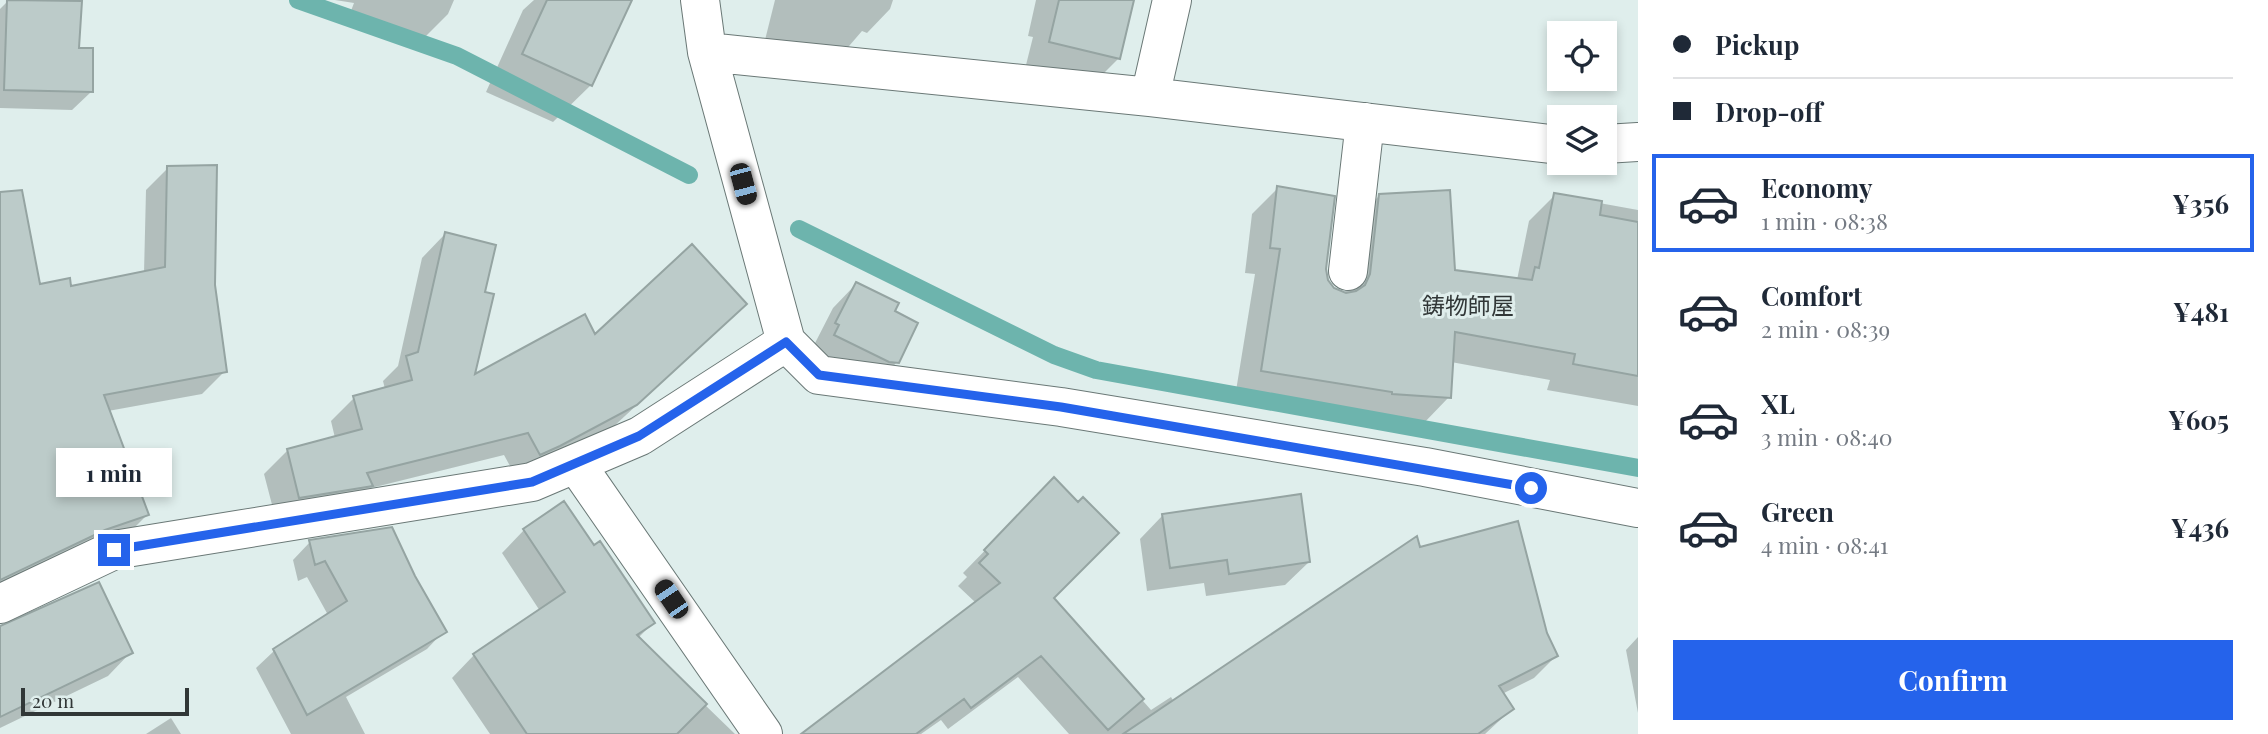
<!DOCTYPE html>
<html lang="en">
<head>
<meta charset="utf-8">
<style>
	body { margin:0; font-family:"Playfair Display","Noto Sans JP",serif; background:#f2f2f3; color:#1f2937; height:100vh; display:flex; flex-direction:column; font-size:26px; white-space:nowrap }
	* { box-sizing:border-box; margin:0 }
	p { font-size:23px; color:#747a83 }
	.icon { flex:none; width:38px; height:38px; fill:none; stroke:currentColor; stroke-width:2; stroke-linecap:round; stroke-linejoin:round }
	.map { position:relative; flex:1; overflow:hidden }
	.side { display:flex; flex-direction:column; background:#fff; width:630px }
	.side>* { flex:none }
	.top-card { display:grid; align-content:center; height:154px; padding:0 35px; background:#fff }
	.fabs { position:absolute; left:1547px; top:21px; display:grid; gap:14px }
	.fabs a { display:grid; place-items:center; width:70px; height:70px; border-radius:0px; background:#fff; box-shadow:0 4px 10px #0003; font-size:35px }
	.scale { position:absolute; left:21px; bottom:18px; width:168px; box-sizing:border-box; padding-left:7px; border:4px solid #313737; border-top:0; font-size:19px; line-height:24px; white-space:nowrap; color:#313737; -webkit-text-stroke:5px #dfeeec; paint-order:stroke }
	.end { position:absolute; width:32px; height:32px; margin:-16px; border:9px solid #2563eb; background:#fff; box-shadow:0 0 0 4px #fff }
	.from { border-radius:50% }
	.bubble { position:absolute; height:49px; border-radius:0px; background:#fff; box-shadow:0 4px 10px #0003; font-size:23px; font-weight:700; line-height:49px; text-align:center }
	.car { position:absolute; width:21px; height:42px; margin:-21px -10px; border-radius:9px; box-shadow:0 0 5px 2px #0007; background:linear-gradient(#222 24%,#8ab4d8 0 40%,#222 0 76%,#8ab4d8 0 86%,#222 0) }
	.top-card b { display:flex; align-items:center; gap:24px; height:66px; font-size:26px }
	.top-card b+b { border-top:2px solid #e0e1e3 }
	.top-card i { width:18px; height:18px; background:#1f2937 }
	ul { padding:0; list-style:none }
	li { display:flex; align-items:center; gap:21px; height:98px; margin:0 14px 10px; padding:0 21px; border:4px solid transparent; border-radius:0px }
	li div { flex:1 }
	li b { display:block; font-size:26px }
	li em { font-style:normal; font-weight:700 }
	li.current { border-color:#2563eb }
	li>.icon { width:63px; height:63px; stroke-width:1.5 }
	.action { display:flex; gap:14px; margin-top:auto; padding:14px 35px }
	.action a { flex:1; height:80px; border-radius:0px; background:#2563eb; color:#fff; font-size:28px; font-weight:700; line-height:80px; text-align:center }
	main { display:flex; flex:1; min-height:0 }
	.map>svg:first-child { display:block }
	.shadow { fill:#0003 }
	.lines { fill:none; stroke-linecap:round; stroke-linejoin:round }
	.stream { stroke:#6db4ad; stroke-width:18 }
	.building { fill:#bccbc9; stroke:#95a4a2; stroke-width:2 }
	.street-casing { stroke:#6a7876; stroke-width:40 }
	.street { stroke:#fff; stroke-width:38 }
	.route { stroke:#2563eb; stroke-width:9 }
	.labels { text-anchor:middle; dominant-baseline:central; stroke-width:6; stroke-linejoin:round; paint-order:stroke }
	.quarter-label { font-size:23px; fill:#313737; stroke:#dfeeec }
</style>
</head>
<body>
<main>
<div class="map">
<svg width="1638" height="734" viewBox="0 0 1638 734">
	<rect width="100%" height="100%" fill="#dfeeec"/>
	<path class="shadow" d="M335,0h119l-6,14 -29,29 -70,-27 5,-13z
		M534,0h85l9,4 -37,81 -38,37 -67,-30 37,-82z
		M775,0h118l-3,9 -23,24 -5,-2 -25,29 -72,-20z
		M1036,0h97l-14,58 -24,24 -69,-17 7,-28 -5,-1z
		M8,1l70,49 13,42 -19,18 -72,-2v-99z
		M168,168l45,117 12,86 -23,23 -94,17 39,104 -22,22 -125,53v-330l39,27 30,1 75,-15 2,-83z
		M1278,188l47,81 2,12 6,9 12,4 8,-72 27,-27 74,77 63,8 12,-59 26,-26 83,15v196l-91,-16 3,-10 -99,-18 -2,35 -26,27 -57,-4v-3l-131,-20 20,-123 -10,-1 7,-59z
		M445,234l38,59 -11,84 123,-40 126,-10 -109,101 -96,49 -12,-22 -137,34 -19,20 -72,11 -12,-46 24,-24 47,-12 -4,-17 23,-23 31,-9 -2,-8 15,-15 24,-108z
		M856,284l36,28 5,50 -23,24 -9,-1 -52,-38 20,-39z
		M1032,502l20,96 99,112 20,-13 3,5 245,-153 126,85 11,22 -22,22 -32,16 10,15 -27,25h-416l-51,-57 -70,52 -7,-9 -20,14h-112l167,-131 -18,-17 9,-9 -4,-4z
		M563,504l30,44 60,75 -16,16 98,95h-245l-38,-56 22,-23 66,-44 -38,-58 22,-23z
		M1163,515l146,47 -24,23 -79,11 -2,-13 -57,8 -7,-52z
		M310,542l103,35 31,54 -17,18 -81,48 19,37h-74l-35,-66 18,-17 54,-36 -21,-38 -9,4 -5,-21z
		M0,637l131,15 -23,24 -108,52z
		M1638,637v76l-12,-63z
		M171,718l10,16h-35z"/>
	<g class="lines">
		<path class="stream" d="M298,0l159,56 232,119
			M799,229l255,126 42,15 542,98"/>
	</g>
	<path class="building" d="M7,0l75,1 -3,47h14v44l-89,-2z
		M547,0h85l-40,86 -70,-32z
		M1059,0h75l-14,59 -71,-17z
		M217,165l-2,120 12,87 -123,23 45,120 -44,15 -105,50v-388l22,-2 18,94 30,-6 1,8 94,-19 2,-101z
		M1277,186l58,10 -9,73 2,11 6,8 12,5 10,-2 9,-6 5,-11 9,-80 71,-4 5,80 77,10 3,-13 4,1 15,-75 48,8 -2,14 38,7v154l-65,-12 2,-10 -120,-22 -4,66 -59,-4v-2l-131,-21 19,-122 -10,-1z
		M445,232l51,13 -11,47 9,2 -19,80 110,-60 10,20 97,-90 55,60 -110,101 -77,41 -20,9 -12,-22 -161,40 6,13 -74,12 -12,-49 75,-20 -9,-33 59,-16 -6,-24 12,-4z
		M856,282l43,21 -4,8 23,12 -19,40 -10,-1 -55,-27 5,-10 -4,-2z
		M1054,477l24,25 5,-5 36,36 -65,65 90,101 -36,31 -67,-74 -70,52 -7,-9 -48,35h-115l199,-151 -21,-20 9,-9 -4,-4z
		M1301,494l9,68 -81,12 -2,-14 -57,8 -8,-54z
		M564,501l30,44 6,-4 55,82 -18,12 70,69 -30,30h-150l-54,-80 92,-62 -42,-63z
		M1518,521l29,112 11,23 -59,30 15,23 -36,25h-355l294,-198 3,11z
		M392,527l23,49 32,56 -140,83 -34,-66 74,-48 -22,-40 -10,4 -6,-25z
		M99,582l34,71 -133,64v-91z"/>
	<g class="lines">
		<g class="street-casing">
			<path id="street" d="M700,0l7,52 79,290 33,33 242,32 364,60 213,41
				M707,52l443,45 409,48
				M1150,97l22,-97
				M1605,144l33,-2
				M1348,271l17,-149
				M576,464l187,270
				M0,604l114,-54 418,-68 108,-46 146,-94"/>
		</g>
		<use href="#street" class="street"/>
	</g>
	<g class="lines">
		<path class="route" d="M114,550l418,-68 107,-46 147,-94 33,33 242,32 470,81"/>
	</g>
	<g class="labels">
		<g class="quarter-label">
			<text x="1468" y="304">鋳物師屋</text>
		</g>
	</g>
</svg>
<div class="fabs">
<a><svg class="icon" aria-label="locate" viewBox="0 0 24 24"><circle cx="12" cy="12" r="6"/><path d="M12 2v4M12 18v4M2 12h4M18 12h4"/></svg></a>
<a><svg class="icon" aria-label="layers" viewBox="0 0 24 24"><path d="M12 4l9 5-9 5-9-5zM3 14l9 5 9-5"/></svg></a>
</div>
<div class="scale">20 m</div>
<i class="end from" style="left:1531px;top:488px"></i>
<i class="end" style="left:114px;top:550px"></i>
<div class="bubble" style="left:56px;top:448px;width:116px">1 min</div>
<i class="car" style="left:743px;top:184px;rotate:165deg"></i>
<i class="car" style="left:671px;top:599px;rotate:326deg"></i>
</div>
<section class="side">
<div class="top-card">
<b><i class="from"></i>Pickup</b>
<b><i></i>Drop-off</b>
</div>
<ul>
<li class="current"><svg class="icon" aria-label="car" viewBox="0 0 24 24"><path d="M5 17H2v-5l4-1 3-4h7l3 4 3 1v5h-3M9 17h6M6 11h13"/><circle cx="7" cy="17" r="2"/><circle cx="17" cy="17" r="2"/></svg><div><b>Economy</b><p>1 min · 08:38</p></div><em>¥356</em></li>
<li><svg class="icon" aria-label="car" viewBox="0 0 24 24"><path d="M5 17H2v-5l4-1 3-4h7l3 4 3 1v5h-3M9 17h6M6 11h13"/><circle cx="7" cy="17" r="2"/><circle cx="17" cy="17" r="2"/></svg><div><b>Comfort</b><p>2 min · 08:39</p></div><em>¥481</em></li>
<li><svg class="icon" aria-label="car" viewBox="0 0 24 24"><path d="M5 17H2v-5l4-1 3-4h7l3 4 3 1v5h-3M9 17h6M6 11h13"/><circle cx="7" cy="17" r="2"/><circle cx="17" cy="17" r="2"/></svg><div><b>XL</b><p>3 min · 08:40</p></div><em>¥605</em></li>
<li><svg class="icon" aria-label="car" viewBox="0 0 24 24"><path d="M5 17H2v-5l4-1 3-4h7l3 4 3 1v5h-3M9 17h6M6 11h13"/><circle cx="7" cy="17" r="2"/><circle cx="17" cy="17" r="2"/></svg><div><b>Green</b><p>4 min · 08:41</p></div><em>¥436</em></li>
</ul>
<div class="action"><a>Confirm</a></div>
</section>
</main>
</body>
</html>
